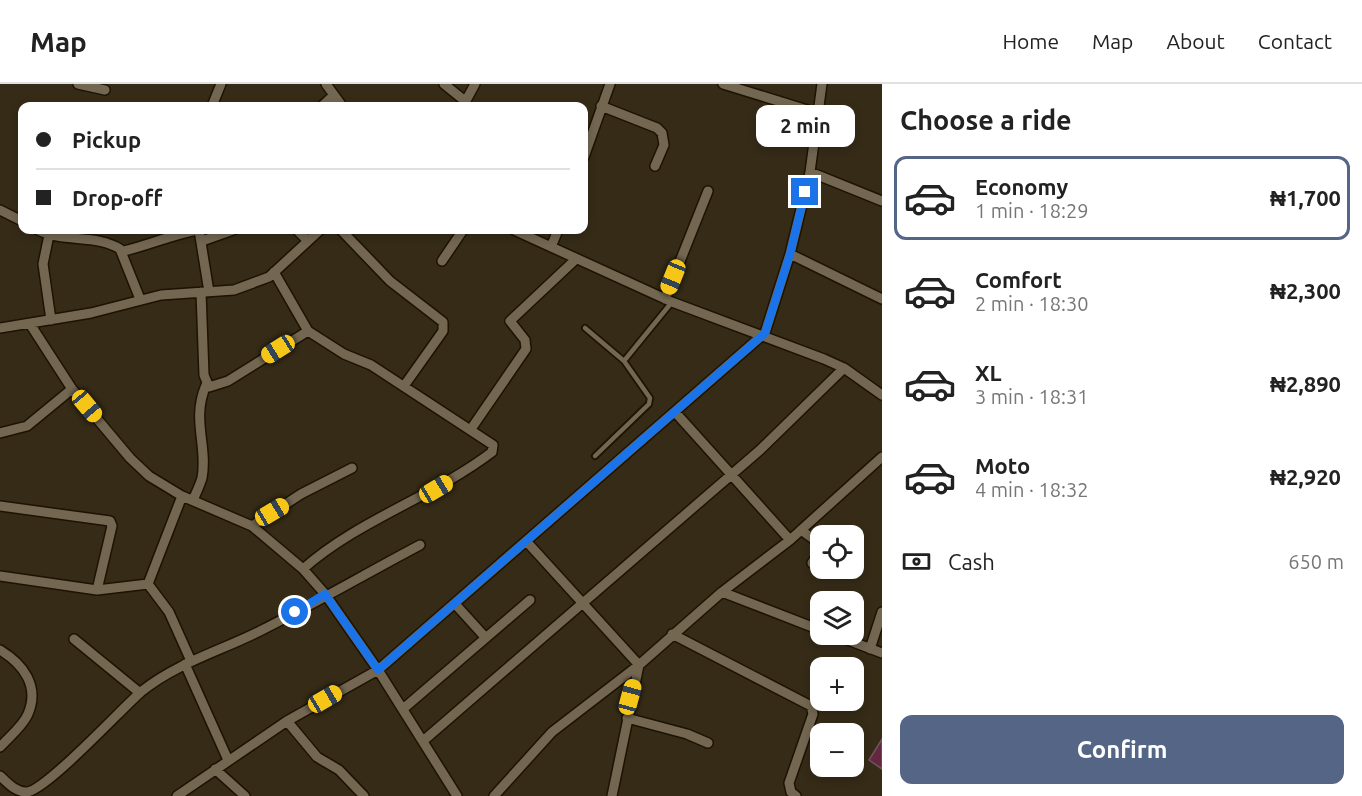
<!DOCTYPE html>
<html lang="en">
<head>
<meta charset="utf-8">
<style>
	body { margin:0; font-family:Ubuntu,sans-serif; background:#f6f6f6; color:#222; height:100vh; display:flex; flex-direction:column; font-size:22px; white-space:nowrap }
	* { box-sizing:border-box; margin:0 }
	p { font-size:20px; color:#767676 }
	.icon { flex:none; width:33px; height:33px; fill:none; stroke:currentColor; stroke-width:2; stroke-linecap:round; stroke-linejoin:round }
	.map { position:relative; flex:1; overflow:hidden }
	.side { display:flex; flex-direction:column; background:#fff; width:480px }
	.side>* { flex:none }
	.banner { position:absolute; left:18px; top:18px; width:570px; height:132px; border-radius:12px; box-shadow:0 3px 9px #0003; display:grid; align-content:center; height:132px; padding:0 18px; background:#fff }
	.fabs { position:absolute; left:810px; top:441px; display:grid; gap:12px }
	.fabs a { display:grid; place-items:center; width:54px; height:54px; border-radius:12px; background:#fff; box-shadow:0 3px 9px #0003; font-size:30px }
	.end { position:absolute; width:27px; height:27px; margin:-14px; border:8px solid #1a73e8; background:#fff; box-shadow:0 0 0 3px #fff }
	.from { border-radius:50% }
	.bubble { position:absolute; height:42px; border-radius:12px; background:#fff; box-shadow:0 3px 9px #0003; font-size:20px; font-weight:700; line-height:42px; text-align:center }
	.car { position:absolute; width:18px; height:36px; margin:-18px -9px; border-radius:8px; box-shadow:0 0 4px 2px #0007; background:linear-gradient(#f5c518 24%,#345 0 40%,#f5c518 0 76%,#345 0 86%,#f5c518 0) }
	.banner b { display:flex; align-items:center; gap:21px; height:57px; font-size:22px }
	.banner b+b { border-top:2px solid #e0e0e0 }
	.banner i { width:15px; height:15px; background:#222 }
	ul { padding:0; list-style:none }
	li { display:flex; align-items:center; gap:18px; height:84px; margin:0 12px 9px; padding:0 6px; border:3px solid transparent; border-radius:12px }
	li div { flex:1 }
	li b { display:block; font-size:22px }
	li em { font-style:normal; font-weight:700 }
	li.on { border-color:#546585 }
	li>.icon { width:54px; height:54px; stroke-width:1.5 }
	h2 { padding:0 18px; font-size:27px; line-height:72px }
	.pay { display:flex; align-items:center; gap:15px; height:66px; padding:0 18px; font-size:22px }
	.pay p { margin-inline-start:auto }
	.cta { display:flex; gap:12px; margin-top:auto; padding:12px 18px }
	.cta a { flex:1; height:69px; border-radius:12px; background:#546585; color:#fff; font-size:24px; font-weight:700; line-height:69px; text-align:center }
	header { display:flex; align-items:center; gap:36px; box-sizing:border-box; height:84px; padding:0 30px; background:#fff; border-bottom:2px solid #e0e0e0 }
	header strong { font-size:28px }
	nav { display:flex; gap:33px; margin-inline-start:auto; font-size:21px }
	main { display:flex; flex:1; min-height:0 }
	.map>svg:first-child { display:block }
	.building { fill:#63283f; stroke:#6e555d; stroke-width:1.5 }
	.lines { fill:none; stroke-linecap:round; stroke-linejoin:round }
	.lane-casing { stroke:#1d1302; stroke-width:8 }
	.street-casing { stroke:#1d1302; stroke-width:12 }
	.lane { stroke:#736752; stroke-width:4.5 }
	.street { stroke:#736752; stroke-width:9 }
	.route { stroke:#1a73e8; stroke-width:8 }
</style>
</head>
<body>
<header>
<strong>Map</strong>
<nav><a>Home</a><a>Map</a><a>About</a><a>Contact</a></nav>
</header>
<main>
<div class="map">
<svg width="882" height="712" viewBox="0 0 882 712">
	<rect width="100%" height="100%" fill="#352b17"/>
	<path class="building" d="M882,655v30l-13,-9z"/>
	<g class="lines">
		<g class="lane-casing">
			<path id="lane" d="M585,244l39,33 26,37 -1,6 -54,52
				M624,277l48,-59"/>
		</g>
		<g class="street-casing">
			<path id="street" d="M78,0l27,6
				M326,0l16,22
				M444,0l21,17
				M723,0l94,29
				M212,22l9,-22
				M322,22l12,-11
				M463,22l12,-22
				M601,22l56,22 5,5 2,12 -9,21
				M584,73l26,-73
				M810,88l72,29
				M0,126l22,11
				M38,146c25,13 59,4 82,19l20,50
				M199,146l10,62
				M297,146l10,10
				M341,146l49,51 53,41v9l-39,55
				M514,146l158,72 152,57 20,9 38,27
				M49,151l-6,29 8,56
				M202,157l31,-11
				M551,163l7,-17
				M124,167c25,-6 47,-16 73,-21
				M790,170l92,45
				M442,177l21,-31
				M274,188l34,59 36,23 27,11 122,80 -1,7c-59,45 -134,68 -189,117
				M201,208l3,83 5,12 19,-6 80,-50
				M665,215l43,-108
				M30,240l42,65 58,69 19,18 33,20 70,30 51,43 22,25 53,76 79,126
				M0,244l91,-15 70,-18 73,-5 35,-13 51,-47
				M675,328l115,128
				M471,345l55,-80 -1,-9 -15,-19 66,-62
				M0,349l27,-7 45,-37
				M193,416c3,-7 7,-15 9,-22 6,-33 -11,-58 4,-93
				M0,422l110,15 2,5 -15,64
				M252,442l49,-32 51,-26
				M801,446l19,14
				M812,479l8,-11
				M0,492l97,14 51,-6
				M148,500l34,-88
				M148,500l21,28 22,49
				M722,508l98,38
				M456,521l29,32
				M672,550l139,72 2,8 -24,69 2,9 5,4
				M832,550l50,19
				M74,555l66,54
				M870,565l12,-37
				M0,566c23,14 40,36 28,64 -5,12 -19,23 -28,33
				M185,580l43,96
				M403,625l127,-109
				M627,634l60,16 21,9
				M287,637l30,36 22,13 25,26
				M423,657l337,-291 84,-82
				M215,685l30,27
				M0,692c7,6 15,16 26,16 18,1 97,-85 116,-101 35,-28 78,-40 118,-60 54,-27 107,-58 160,-86
				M177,712l110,-75 91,-51 387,-337 25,-79 20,-82 12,-88
				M494,712l58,-64 87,-67 -112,-123
				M612,712l27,-131 83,-73 68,-52 92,-83"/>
		</g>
		<use href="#lane" class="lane"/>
		<use href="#street" class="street"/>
	</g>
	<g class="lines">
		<path class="route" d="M295,528l30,-18 53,76 387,-337 25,-79 15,-62"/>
	</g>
</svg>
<div class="fabs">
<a><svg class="icon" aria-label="locate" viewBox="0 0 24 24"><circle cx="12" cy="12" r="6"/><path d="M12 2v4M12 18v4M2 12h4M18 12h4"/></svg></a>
<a><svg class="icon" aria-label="layers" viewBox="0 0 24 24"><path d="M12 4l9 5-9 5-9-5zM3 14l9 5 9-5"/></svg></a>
<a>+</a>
<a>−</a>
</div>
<i class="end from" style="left:295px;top:528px"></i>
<i class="end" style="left:805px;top:108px"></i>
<div class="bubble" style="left:756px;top:21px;width:99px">2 min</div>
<i class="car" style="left:673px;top:193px;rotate:202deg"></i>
<i class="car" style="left:278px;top:265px;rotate:238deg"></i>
<i class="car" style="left:87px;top:322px;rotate:140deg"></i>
<i class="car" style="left:436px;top:405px;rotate:59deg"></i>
<i class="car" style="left:272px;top:428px;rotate:59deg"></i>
<i class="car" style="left:630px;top:613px;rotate:15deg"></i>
<i class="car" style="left:325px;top:615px;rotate:60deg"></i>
<div class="banner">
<b><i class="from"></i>Pickup</b>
<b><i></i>Drop-off</b>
</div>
</div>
<section class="side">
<h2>Choose a ride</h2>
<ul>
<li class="on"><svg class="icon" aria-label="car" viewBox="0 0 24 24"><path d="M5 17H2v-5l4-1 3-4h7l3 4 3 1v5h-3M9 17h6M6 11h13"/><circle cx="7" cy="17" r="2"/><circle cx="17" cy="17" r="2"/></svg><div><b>Economy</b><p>1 min · 18:29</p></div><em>₦1,700</em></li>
<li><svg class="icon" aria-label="car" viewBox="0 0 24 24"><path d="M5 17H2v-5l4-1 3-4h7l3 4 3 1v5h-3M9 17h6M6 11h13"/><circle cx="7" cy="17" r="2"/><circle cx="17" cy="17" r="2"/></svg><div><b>Comfort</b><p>2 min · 18:30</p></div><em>₦2,300</em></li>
<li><svg class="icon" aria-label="car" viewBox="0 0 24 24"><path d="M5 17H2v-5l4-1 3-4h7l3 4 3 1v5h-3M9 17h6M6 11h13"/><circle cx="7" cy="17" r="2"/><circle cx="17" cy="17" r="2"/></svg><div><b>XL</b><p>3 min · 18:31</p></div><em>₦2,890</em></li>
<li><svg class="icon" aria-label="car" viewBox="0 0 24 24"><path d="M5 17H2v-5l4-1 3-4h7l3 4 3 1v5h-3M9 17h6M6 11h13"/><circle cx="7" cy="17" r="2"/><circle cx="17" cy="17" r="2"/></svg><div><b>Moto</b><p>4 min · 18:32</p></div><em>₦2,920</em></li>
</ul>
<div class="pay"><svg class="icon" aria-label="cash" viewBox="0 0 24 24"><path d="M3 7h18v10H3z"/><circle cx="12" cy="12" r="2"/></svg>Cash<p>650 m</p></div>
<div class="cta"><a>Confirm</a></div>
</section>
</main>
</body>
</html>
